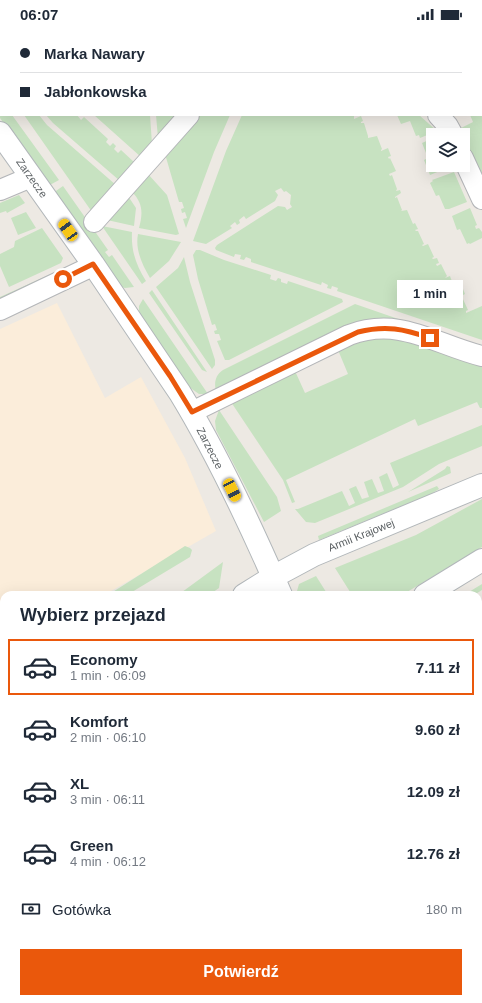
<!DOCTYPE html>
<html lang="pl">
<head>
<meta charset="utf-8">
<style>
	body { margin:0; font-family:Helvetica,sans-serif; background:#f6f6f7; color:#1f2937; height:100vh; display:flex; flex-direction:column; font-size:15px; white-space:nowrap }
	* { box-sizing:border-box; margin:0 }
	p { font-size:13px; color:#747a83 }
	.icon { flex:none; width:22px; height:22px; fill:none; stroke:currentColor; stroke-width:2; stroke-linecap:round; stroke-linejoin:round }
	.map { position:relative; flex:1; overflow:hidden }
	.sheet { position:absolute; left:0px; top:563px; width:482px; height:412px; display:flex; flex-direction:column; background:#fff; border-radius:12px 12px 0 0; box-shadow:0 4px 16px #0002 }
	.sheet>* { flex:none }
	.banner { position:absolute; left:0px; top:0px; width:482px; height:88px; box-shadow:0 4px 16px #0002; display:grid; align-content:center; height:88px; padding:0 20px; background:#fff }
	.fabs { position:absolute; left:426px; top:100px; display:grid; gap:8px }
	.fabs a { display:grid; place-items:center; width:44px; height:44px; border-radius:0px; background:#fff; box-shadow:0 4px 16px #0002; font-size:20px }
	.end { position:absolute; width:18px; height:18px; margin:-9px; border:5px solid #ea580c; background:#fff; box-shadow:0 0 0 2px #fff }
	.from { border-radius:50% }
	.bubble { position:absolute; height:28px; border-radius:0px; background:#fff; box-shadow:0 4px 16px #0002; font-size:13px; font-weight:700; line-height:28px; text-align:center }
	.car { position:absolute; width:12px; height:24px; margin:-12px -6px; border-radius:5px; box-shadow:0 0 3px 1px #0007; background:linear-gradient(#f5c518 24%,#345 0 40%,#f5c518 0 76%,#345 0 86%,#f5c518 0) }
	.banner b { display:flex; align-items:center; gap:14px; height:38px; font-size:15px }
	.banner b+b { border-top:1px solid #e0e1e3 }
	.banner i { width:10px; height:10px; background:#1f2937 }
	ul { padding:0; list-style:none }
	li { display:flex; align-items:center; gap:12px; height:56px; margin:0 8px 6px; padding:0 12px; border:2px solid transparent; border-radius:0px }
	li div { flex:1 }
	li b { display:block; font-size:15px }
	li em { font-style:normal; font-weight:700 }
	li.current { border-color:#ea580c }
	li>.icon { width:36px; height:36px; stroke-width:1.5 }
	h2 { padding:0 20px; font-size:18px; line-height:48px }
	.pay { display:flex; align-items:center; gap:10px; height:44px; padding:0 20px; font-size:15px }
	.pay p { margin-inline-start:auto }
	.action { display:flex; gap:8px; margin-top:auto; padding:8px 20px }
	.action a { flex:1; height:46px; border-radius:0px; background:#ea580c; color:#fff; font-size:16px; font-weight:700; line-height:46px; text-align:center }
	.status { display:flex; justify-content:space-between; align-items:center; height:28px; padding:0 20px; background:#fff; direction:ltr }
	.status svg { height:11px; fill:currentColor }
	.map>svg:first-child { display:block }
	.commercial { fill:#fbedda }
	.green { fill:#c7e2c1 }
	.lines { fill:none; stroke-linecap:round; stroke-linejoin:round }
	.street-casing { stroke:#b4b6b9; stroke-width:22 }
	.secondary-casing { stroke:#b2b7ba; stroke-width:24 }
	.street { stroke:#fff; stroke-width:20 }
	.secondary { stroke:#fff; stroke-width:22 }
	.route { stroke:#ea580c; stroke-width:5 }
	.labels { text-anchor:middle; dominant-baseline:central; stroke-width:3; stroke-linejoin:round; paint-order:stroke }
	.street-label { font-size:11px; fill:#5b6063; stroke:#fff }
</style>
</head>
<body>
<div class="status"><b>06:07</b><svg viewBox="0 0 49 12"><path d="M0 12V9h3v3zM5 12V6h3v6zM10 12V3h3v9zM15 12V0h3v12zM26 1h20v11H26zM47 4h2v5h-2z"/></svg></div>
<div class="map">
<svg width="482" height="975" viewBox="0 0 482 975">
	<rect width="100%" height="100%" fill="#ede9e3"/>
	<path class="commercial" d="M57,275l48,95 36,-21 44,81 31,73 -112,64h-100v57l-1,1 -3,-8v-316z"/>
	<path class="green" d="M49,0h156v1h-155z
		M276,0h68l1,1h-69z
		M353,0h66l-65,1z
		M482,55v103l-19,-42v-5l5,-3 -1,-4 -8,3 -2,-5 16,-8 -3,-7h11z
		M0,70l1,17h11l47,65 -11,6 -48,-68z
		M24,87h15l8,10 69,60 -24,27z
		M46,87h31l4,5 3,-3 24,22 -2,3 4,4 3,-3 3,3 -2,3 4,4 3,-3 14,13 -15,18 -67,-58z
		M94,87h56l2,29 -11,13z
		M156,87h22l-20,23z
		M199,87h31l-16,37 -28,76 -3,-9 4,-1 -2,-6 -3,1 -1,-4 3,-1 -2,-6h-3l-14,-48z
		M242,87h112v4l7,-3 2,5 -2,1v1h3l4,13v2l9,-2 5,13 -1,1v1l7,-3 3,8 -3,1 1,2 1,-1 6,13 -7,3 1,2 2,-1 5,14 -1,2 4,-1 1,3 -6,4v1l2,-1 5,13 -1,1 6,-1 6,14 2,-1 3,6 -3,1 1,1h2l6,13 -2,1 1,1 5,-2 6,13 -2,1 1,1 4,-1 2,5 -3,1 1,2 4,-2 6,12 -2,2 5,-2 5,14 -1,1v2l9,-4 2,5 -6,3 1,1 2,-1 6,13 -2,1v2l16,-7v34l-145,-49 1,-3 -6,-2 -1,3 -4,-1 1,-3 -6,-3 -1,3 -70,-23v-3l-5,-2 -2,3 -4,-1 1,-4 -6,-1 -1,3 -18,-7 -1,-2 2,-3 61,-39 7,1 2,3 5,-3 -2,-3 1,-9 -5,-4 -2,1 -3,-4 -6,3 3,4 -3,6 -29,18 -2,-3 -5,4 1,3 -3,2 -2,-3 -5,4 2,2 -26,16 -13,-3 33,-90z
		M397,87h22l18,16 -17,7 -1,-3 -3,1 -6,-15 -9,3z
		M433,110v27h18l1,1 -22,9 -6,-15 4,-2 -6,-15z
		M454,144l13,30 -18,7h-4l-6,-14 -3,1 -6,-13 3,-2 -1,-1z
		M148,146l19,21 12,39 -3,1 -37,-7c4,-15 4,-25 -7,-36z
		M63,158l45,64 -3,2 4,5 3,-2 22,32 -9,1 -6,-2 -66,-93z
		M19,167l6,8 -18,10 -1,-2 -6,2v-10z
		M128,168l8,12 -2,18 -27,-6z
		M470,180l7,17 -2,1 1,3 3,-1 3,4v6l-12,6 -1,-1 -2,1 -7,-15 -3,1 -5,-14z
		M26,184l10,16 -18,7 -7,-17z
		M102,198l30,6c-1,19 4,33 14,49l-4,3z
		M42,200l21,30 -2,5 -52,24 -9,-21v-12l14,-7 1,-6z
		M138,206l43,8 -12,19 -19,17c-8,-14 -15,-28 -12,-44z
		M196,222h4l24,10 47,15 -1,4 6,2 2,-3 3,1v3l6,2 1,-3 54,18 1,3 -114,58h-4l-8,-19 4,-1 -2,-6h-4l-1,-3 3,-1 -2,-6 -3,1 -14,-46 -5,-24z
		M184,229l6,25 25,78v5l-3,4 -56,-82 22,-19z
		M53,245l1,2 -54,25v-3z
		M152,262l55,82 -5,-2 -53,-77z
		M143,271l65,95h-9l-10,-7 -50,-74v-7z
		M355,276l55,19 -194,69c-2,-9 -1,-17 7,-22z
		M401,309l81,28v43h-2l-3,-6 -59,24 -3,-7 -129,61 9,22 -3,1 -9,-23 -52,-78 64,-31 10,22 43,-19 -10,-24 23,-11z
		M219,382l58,87 4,14 -17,11 -48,-92 -1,-9z
		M482,397v21l-43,18 -36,23 -88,36 -9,-1 -11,-13h3l44,-18 7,15 6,-3 -6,-14 7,-3 6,13 7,-2 -5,-15 8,-3 6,14 6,-2 -5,-14 8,-4 6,15 6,-3 -9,-22z
		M447,438l3,1 1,6 -43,19 37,-23z
		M437,458l2,3 -8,5 -112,46 -1,-4z
		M482,471v48l-80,48h-50l-17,-27 81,-33z
		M185,518l5,2 2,2 -2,7 -63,38h-19z
		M223,534l-4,26 -10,7h-31z
		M316,548l12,19h-30l-1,-4 2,-7z
		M482,556v6l-8,5h-10z
		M482,578v194l-4,-7v-184z
		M0,650h4v30l-4,2z
		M4,698v22l-4,3v-22z
		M4,745v24l-4,2v-24z
		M482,779v24l-4,2v-24z
		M4,819v65l-4,2v-64z
		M482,844v20l-4,2v-20z
		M482,870v40l-4,1v-39z
		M482,917v58h-39l-1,-4h36v-53z
		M73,971h233l1,4h-192l-2,-3 -5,3h-42z"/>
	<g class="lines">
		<g class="street-casing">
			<path id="street" d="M265,1l1,-1
				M481,44l1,-1
				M438,87l10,11 5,9
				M463,130l19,41
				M0,162l31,-13
				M94,194l95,-107
				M0,282l84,-40 9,-6
				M192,384l157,-77c51,-19 85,9 133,21
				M0,946l4,-3
				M425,971l1,4"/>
		</g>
		<g class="secondary-casing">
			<path id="secondary" d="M0,105l93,131 87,129c39,64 71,133 101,202
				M244,567l29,-18 41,-22 168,-70
				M425,567l57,-35
				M0,734l4,-3
				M0,785l4,-2"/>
		</g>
		<use href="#street" class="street"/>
		<use href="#secondary" class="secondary"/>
	</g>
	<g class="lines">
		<path class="route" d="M63,251l30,-15 77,112 22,36 166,-80c28,-7 46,-3 72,6"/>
	</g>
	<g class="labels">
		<g class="street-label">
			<text transform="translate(32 150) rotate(55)">Zarzecze</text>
			<text transform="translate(210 420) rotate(63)">Zarzecze</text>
			<text transform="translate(361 507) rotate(-22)">Armii Krajowej</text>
		</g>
	</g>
</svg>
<div class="fabs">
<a><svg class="icon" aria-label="layers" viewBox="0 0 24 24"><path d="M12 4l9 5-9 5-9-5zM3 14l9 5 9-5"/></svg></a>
</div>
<i class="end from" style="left:63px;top:251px"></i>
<i class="end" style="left:430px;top:310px"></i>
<div class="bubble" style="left:397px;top:252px;width:66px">1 min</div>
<i class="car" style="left:68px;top:202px;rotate:325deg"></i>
<i class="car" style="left:232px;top:462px;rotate:153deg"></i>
<div class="banner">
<b><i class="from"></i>Marka Nawary</b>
<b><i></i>Jabłonkowska</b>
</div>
<section class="sheet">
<h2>Wybierz przejazd</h2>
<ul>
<li class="current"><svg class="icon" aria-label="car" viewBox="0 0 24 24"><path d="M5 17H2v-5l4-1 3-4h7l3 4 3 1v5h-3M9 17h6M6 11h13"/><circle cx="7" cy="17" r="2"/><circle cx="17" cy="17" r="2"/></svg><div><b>Economy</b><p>1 min · 06:09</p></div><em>7.11 zł</em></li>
<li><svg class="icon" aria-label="car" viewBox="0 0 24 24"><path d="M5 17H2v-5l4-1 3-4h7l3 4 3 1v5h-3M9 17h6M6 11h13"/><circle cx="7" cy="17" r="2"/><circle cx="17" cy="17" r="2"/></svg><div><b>Komfort</b><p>2 min · 06:10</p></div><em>9.60 zł</em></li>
<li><svg class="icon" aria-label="car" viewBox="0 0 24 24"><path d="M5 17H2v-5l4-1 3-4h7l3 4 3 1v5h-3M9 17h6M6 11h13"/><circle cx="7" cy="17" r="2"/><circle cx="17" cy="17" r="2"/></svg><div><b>XL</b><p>3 min · 06:11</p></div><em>12.09 zł</em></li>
<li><svg class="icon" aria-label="car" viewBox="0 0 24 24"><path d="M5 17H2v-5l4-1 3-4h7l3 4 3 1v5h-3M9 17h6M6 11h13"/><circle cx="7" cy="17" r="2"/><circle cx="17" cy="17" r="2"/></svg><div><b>Green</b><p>4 min · 06:12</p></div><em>12.76 zł</em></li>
</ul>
<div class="pay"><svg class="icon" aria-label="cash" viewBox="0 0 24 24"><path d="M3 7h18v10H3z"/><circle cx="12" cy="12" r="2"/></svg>Gotówka<p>180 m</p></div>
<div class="action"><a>Potwierdź</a></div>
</section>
</div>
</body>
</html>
